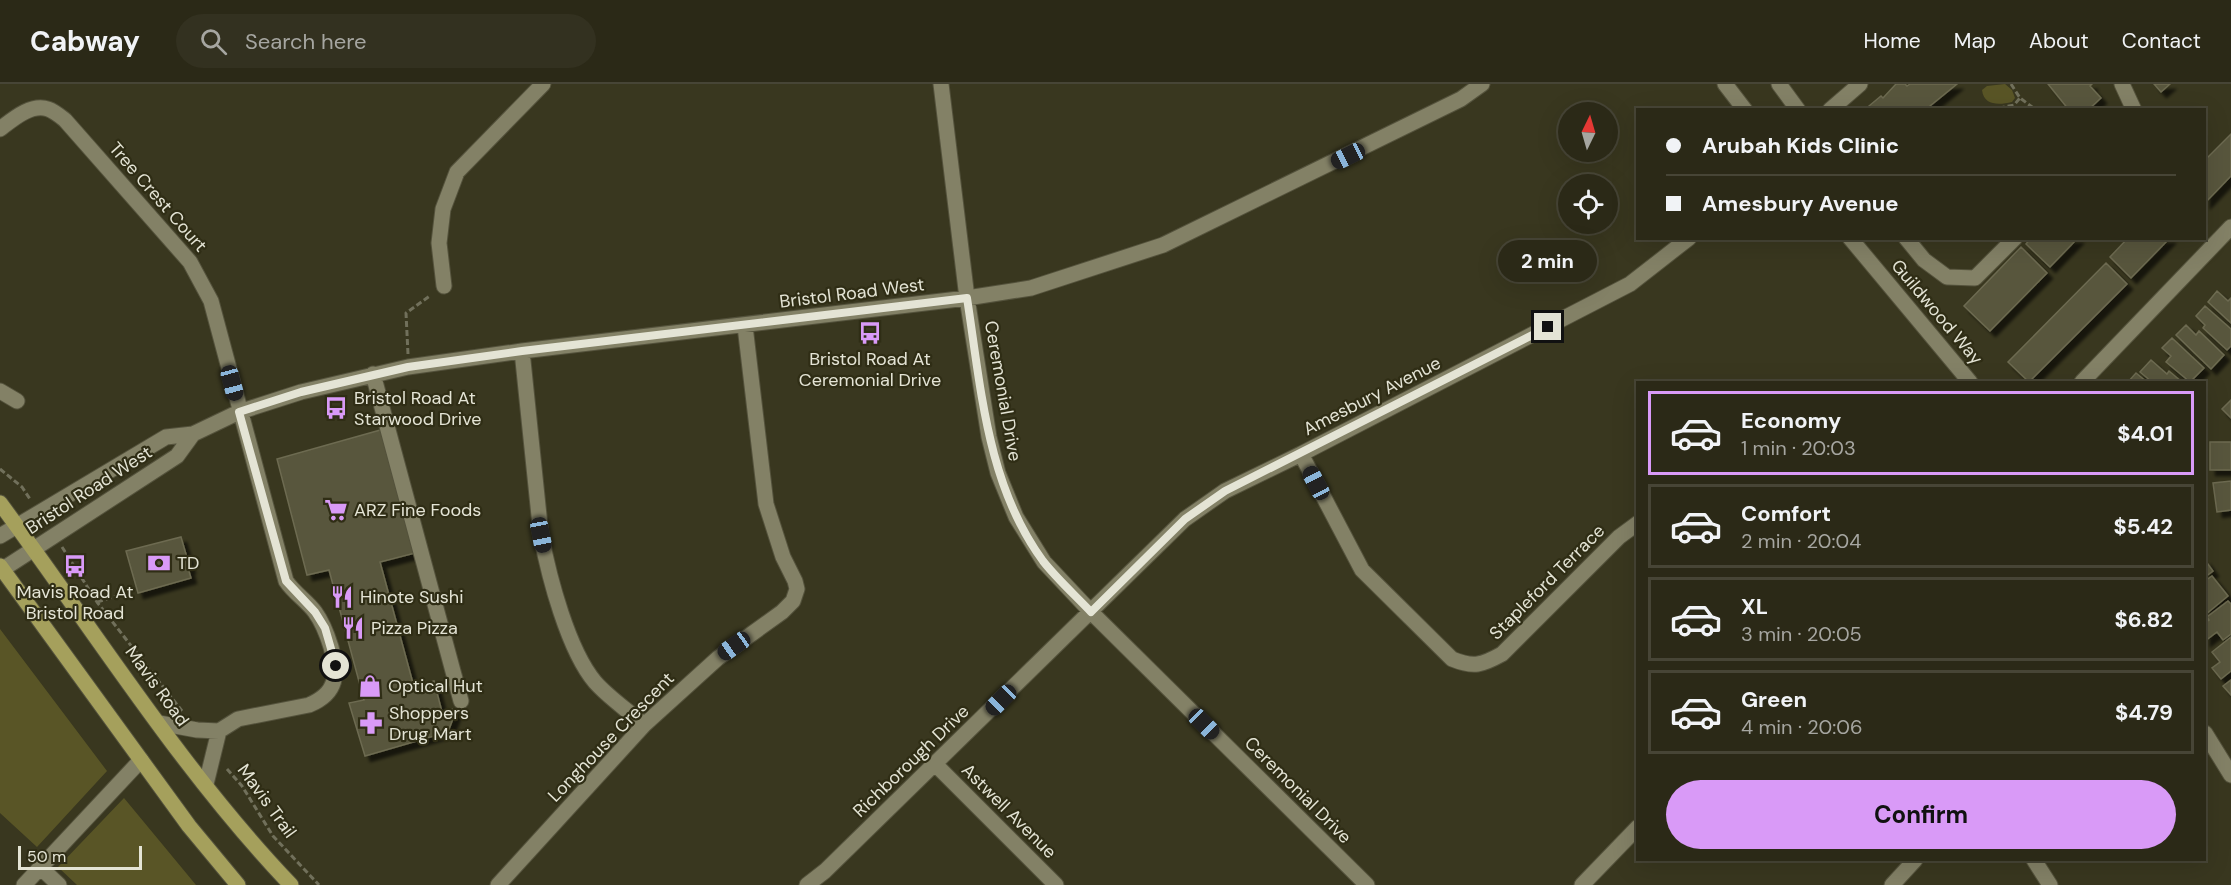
<!DOCTYPE html>
<html lang="en">
<head>
<meta charset="utf-8">
<style>
	body { margin:0; font-family:"DM Sans",sans-serif; background:#333120; color:#f1f3f6; height:100vh; display:flex; flex-direction:column; font-size:22px; white-space:nowrap }
	* { box-sizing:border-box; margin:0 }
	p { font-size:20px; color:#a6a6a1 }
	.icon { flex:none; width:33px; height:33px; fill:none; stroke:currentColor; stroke-width:2; stroke-linecap:round; stroke-linejoin:round }
	.map { position:relative; flex:1; overflow:hidden }
	.drawer { position:absolute; left:1636px; top:297px; width:570px; height:480px; display:flex; flex-direction:column; background:#2b2917; border-radius:0px; box-shadow:0 6px 24px #0002,0 0 0 2px #474536 }
	.drawer>* { flex:none }
	.guide { position:absolute; left:1636px; top:24px; width:570px; height:132px; border-radius:0px; box-shadow:0 6px 24px #0002,0 0 0 2px #474536; display:grid; align-content:center; height:132px; padding:0 30px; background:#2b2917 }
	.needle { width:39px; rotate:5deg }
	.controls { position:absolute; left:1558px; top:18px; display:grid; gap:12px }
	.controls a { display:grid; place-items:center; width:60px; height:60px; border-radius:50%; background:#2b2917; box-shadow:0 6px 24px #0002,0 0 0 2px #474536; font-size:30px }
	.scale { position:absolute; left:18px; bottom:15px; width:124px; box-sizing:border-box; padding-left:6px; border:3px solid #e4e4d5; border-top:0; font-size:16px; line-height:21px; white-space:nowrap; color:#e4e4d5; -webkit-text-stroke:4px #2f2d15; paint-order:stroke }
	.end { position:absolute; width:27px; height:27px; margin:-14px; border:8px solid #e4e4d5; background:#111; box-shadow:0 0 0 3px #111 }
	.from { border-radius:50% }
	.bubble { position:absolute; height:42px; border-radius:21px; background:#2b2917; box-shadow:0 6px 24px #0002,0 0 0 2px #474536; font-size:20px; font-weight:700; line-height:42px; text-align:center }
	.car { position:absolute; width:18px; height:36px; margin:-18px -9px; border-radius:8px; box-shadow:0 0 4px 2px #0007; background:linear-gradient(#222 24%,#8ab4d8 0 40%,#222 0 76%,#8ab4d8 0 86%,#222 0) }
	.guide b { display:flex; align-items:center; gap:21px; height:57px; font-size:22px }
	.guide b+b { border-top:2px solid #474536 }
	.guide i { width:15px; height:15px; background:#f1f3f6 }
	ul { padding:10px 0 0; list-style:none }
	li { display:flex; align-items:center; gap:18px; height:84px; margin:0 12px 9px; padding:0 18px; border:3px solid #474536; border-radius:0px }
	li div { flex:1 }
	li b { display:block; font-size:22px }
	li em { font-style:normal; font-weight:700 }
	li.active { border-color:#d99af7 }
	li>.icon { width:54px; height:54px; stroke-width:1.5 }
	.cta { display:flex; gap:12px; margin-top:auto; padding:12px 30px }
	.cta a { flex:1; height:69px; border-radius:36px; background:#d99af7; color:#111; font-size:24px; font-weight:700; line-height:69px; text-align:center }
	header { display:flex; align-items:center; gap:36px; box-sizing:border-box; height:84px; padding:0 30px; background:#2b2917; border-bottom:2px solid #474536 }
	header strong { font-size:28px }
	nav { display:flex; gap:33px; margin-inline-start:auto; font-size:21px }
	.search { width:420px; height:54px; background:#333120; display:flex; align-items:center; gap:15px; box-sizing:border-box; padding:0 21px; border-radius:33px; color:#a6a6a1; font-size:22px }
	.map>svg:first-child { display:block }
	.green { fill:#595526 }
	.building { fill:#58563c; stroke:#6d6b51; stroke-width:1.5; filter:url(#shadow) }
	.lines { fill:none; stroke-linecap:round; stroke-linejoin:round }
	.minor-casing { stroke:#54523c; stroke-width:17 }
	.major-casing { stroke:#54523c; stroke-width:17 }
	.path { stroke:#71705b; stroke-width:3; stroke-dasharray:6 3; stroke-linecap:butt }
	.minor { stroke:#838166; stroke-width:15 }
	.major { stroke:#a5a05c; stroke-width:15 }
	.route { stroke:#e4e4d5; stroke-width:8 }
	.labels { text-anchor:middle; dominant-baseline:central; stroke-width:4.5; stroke-linejoin:round; paint-order:stroke }
	.street-label { font-size:18px; fill:#e4e4d5; stroke:#2f2d15 }
	.poi-label { font-size:18px; fill:#e4e4d5; stroke:#2f2d15; text-anchor:start }
</style>
</head>
<body>
<header>
<strong>Cabway</strong>
<div class="search"><svg class="icon" aria-label="search" viewBox="0 0 24 24"><circle cx="10" cy="10" r="6"/><path d="M15 15l6 6"/></svg>Search here</div>
<nav><a>Home</a><a>Map</a><a>About</a><a>Contact</a></nav>
</header>
<div class="map">
<svg width="2231" height="801" viewBox="0 0 2231 801">
	<defs>
		<filter id="shadow"><feDropShadow dx="5.5" dy="5.5" stdDeviation="1.5" flood-color="#0009"/></filter>
	</defs>
	<rect width="100%" height="100%" fill="#39371f"/>
	<path class="green" d="M2005,0l7,6 3,8 -3,4c-13,3 -28,4 -30,-12l5,-4z
		M0,545l107,142 -70,76 -37,-34z
		M124,714l72,87h-119l-19,-18z"/>
	<path class="building" d="M1896,0h9l2,2 3,-2h47l-32,26h-56l2,-2 -2,-2 12,-10 2,2z
		M2048,0h44l-2,2 11,12 -13,12h-19z
		M2154,0h16l-9,8z
		M2231,50v42l-26,27v-43z
		M2031,154h47l-28,29 -24,-23z
		M2128,154h42l-39,40 -21,-21z
		M2021,163l26,26 -57,58 -26,-25z
		M2106,179l21,21 -98,98 -21,-20z
		M2217,207l11,10 3,-3v25l-23,-21z
		M2205,222l26,23v17l-4,4 -24,-22 2,-3 -9,-9z
		M2186,241l10,10 3,-4 25,24 -13,14 -35,-34z
		M2172,254l32,30 -14,14 -24,-20 5,-6 -9,-8z
		M2151,276l16,14 2,-3 13,11h-30l-12,-10z
		M2136,289l11,9h-19z
		M2231,316v18l-9,-9z
		M384,345l35,123 -39,10 34,125 20,-6 8,31 15,-4 -9,24 -83,24 -16,-53 15,-3 -35,-130 -22,5 -30,-116z
		M2210,358h21v28h-21z
		M2231,397v29l-14,2 -4,-29z
		M181,453l9,31h-2l3,10 -53,15 -12,-42z
		M2205,476l8,11 -8,6z
		M2212,492l16,20 -23,19v-34z
		M2228,517l3,3v30l-8,6 -6,-8 -12,9v-18l4,-3 -2,-3z
		M2231,553v34l-10,8 -9,-11 8,-6 -8,-10z
		M2231,596v15l-8,-9z"/>
	<g class="lines">
		<g class="minor-casing">
			<path id="minor" d="M941,0l26,214 22,139 9,36 18,44 28,45 47,50 276,273
				M1725,0l20,26
				M1779,0l19,26
				M2122,0l12,26
				M1830,26l30,-26
				M0,45c12,-9 31,-26 48,-20 6,2 12,7 17,11l125,142 21,39 75,280c8,12 21,20 29,31 8,11 12,22 16,35 7,27 7,46 -22,58l-71,14 -19,12 -22,-1 -38,-7
				M1850,154l120,144
				M1906,154l18,22 23,17 28,1 40,-40
				M444,202l-5,-43 4,-34 14,-37 86,-88
				M522,267l19,184c8,42 27,115 54,147 14,16 34,29 49,43
				M373,290l88,327
				M2082,298l149,-155
				M0,307l17,10
				M1301,370l61,116 90,89c22,9 30,6 50,-5l117,-117 19,-14
				M0,452l166,-99 27,-3 46,-22 62,-20 107,-25 114,-16 445,-53 64,-10 132,-43 298,-146 21,-15
				M0,487l177,-115 16,-22
				M2205,649l26,42
				M936,681l120,120
				M206,700l13,-53
				M2034,776l16,25
				M41,784l18,17
				M24,801l117,-125
				M498,801l146,-160 74,-67 64,-46 11,-11 4,-12 -2,-8 -12,-24 -17,-53 -21,-178
				M807,801l18,-14 360,-352 40,-28 76,-37 329,-170 59,-46
				M1582,801l56,-58
				M1892,801l23,-25"/>
		</g>
		<g class="major-casing">
			<path id="major" d="M0,419c94,127 182,268 291,382
				M0,482l189,260 49,59"/>
		</g>
		<path class="path" d="M2011,0l9,14 16,12
			M1990,26l24,-5 6,-7
			M408,270l-2,-41 25,-18
			M0,385l22,18 8,12
			M62,463l35,55 85,109
			M97,518l32,-10
			M227,685l15,17 31,50 46,49"/>
		<use href="#minor" class="minor"/>
		<use href="#major" class="major"/>
	</g>
	<g class="lines">
		<path class="route" d="M336,582l-11,-38 -10,-16 -29,-31 -47,-169 62,-20 107,-25 114,-16 445,-53c14,90 20,187 76,263 14,18 32,34 48,51l94,-93 40,-28 323,-164"/>
	</g>
	<defs>
		<g id="bus-bare" transform="scale(1.8)"><path d="M-5-6H5V4H4V6H2V4H-2V6H-4V4H-5ZM-3.5-4V0h7V-4ZM-3.5 1.2v1.5H-2V1.2ZM2 1.2v1.5H3.5V1.2Z" fill="#d99af7" stroke="#2f2d15" stroke-width="2.5" paint-order="stroke"/></g>
		<g id="supermarket-bare" transform="scale(1.8)"><path d="M-6-5.5h2.5l.6 2H6L4.5 2H-2.5L-4.4-4H-6ZM-1.5 3.2a1.3 1.3 0 1 0 .1 0ZM3 3.2a1.3 1.3 0 1 0 .1 0Z" fill="#d99af7" stroke="#2f2d15" stroke-width="2.5" paint-order="stroke"/></g>
		<g id="bank-bare" transform="scale(1.8)"><path d="M-6-4H6V4H-6ZM0-2.3a2.3 2.3 0 1 0 0 4.6a2.3 2.3 0 1 0 0-4.6Z" fill="#d99af7" stroke="#2f2d15" stroke-width="2.5" paint-order="stroke"/></g>
		<g id="restaurant-bare" transform="scale(1.8)"><path d="M-5-6h1v4h1v-4h1v4h1v-4h1v5L-1.5 .5V6h-2V.5L-5-1ZM5-6V6H3V1.5H1.5Q1.5-4 5-6Z" fill="#d99af7" stroke="#2f2d15" stroke-width="2.5" paint-order="stroke"/></g>
		<g id="shop-bare" transform="scale(1.8)"><path d="M-5-2.5h2.3a2.7 3.5 0 0 1 5.4 0H5L5.5 6h-11ZM-1.5-2.5h3a1.5 2.3 0 0 0-3 0Z" fill="#d99af7" stroke="#2f2d15" stroke-width="2.5" paint-order="stroke"/></g>
		<g id="pharmacy-bare" transform="scale(1.8)"><path d="M-2-6h4v4h4v4h-4v4h-4v-4h-4v-4h4Z" fill="#d99af7" stroke="#2f2d15" stroke-width="2.5" paint-order="stroke"/></g>
	</defs>
	<g fill-rule="evenodd">
		<use href="#bus-bare" x="870" y="249"/>
		<use href="#bus-bare" x="336" y="324"/>
		<use href="#supermarket-bare" x="336" y="426"/>
		<use href="#bank-bare" x="159" y="479"/>
		<use href="#bus-bare" x="75" y="482"/>
		<use href="#restaurant-bare" x="342" y="513"/>
		<use href="#restaurant-bare" x="353" y="544"/>
		<use href="#shop-bare" x="370" y="602"/>
		<use href="#pharmacy-bare" x="371" y="639"/>
	</g>
	<g class="labels">
		<g class="street-label">
			<text transform="translate(158 113) rotate(49)">Tree Crest Court</text>
			<text transform="translate(852 209) rotate(-7)">Bristol Road West</text>
			<text transform="translate(1937 228) rotate(50)">Guildwood Way</text>
			<text transform="translate(1003 307) rotate(80)">Ceremonial Drive</text>
			<text transform="translate(1372 312) rotate(-27)">Amesbury Avenue</text>
			<text transform="translate(89 406) rotate(-33)">Bristol Road West</text>
			<text transform="translate(1547 498) rotate(-45)">Stapleford Terrace</text>
			<text transform="translate(157 602) rotate(54)">Mavis Road</text>
			<text transform="translate(611 653) rotate(-46)">Longhouse Crescent</text>
			<text transform="translate(911 677) rotate(-44)">Richborough Drive</text>
			<text transform="translate(1298 706) rotate(45)">Ceremonial Drive</text>
			<text transform="translate(267 717) rotate(54)">Mavis Trail</text>
			<text transform="translate(1009 727) rotate(45)">Astwell Avenue</text>
		</g>
		<g class="poi-label">
			<text x="870" y="275" text-anchor="middle">Bristol Road At<tspan x="870" dy="21">Ceremonial Drive</tspan></text>
			<text x="354" y="314">Bristol Road At<tspan x="354" dy="21">Starwood Drive</tspan></text>
			<text x="354" y="426">ARZ Fine Foods</text>
			<text x="177" y="479">TD</text>
			<text x="75" y="508" text-anchor="middle">Mavis Road At<tspan x="75" dy="21">Bristol Road</tspan></text>
			<text x="360" y="513">Hinote Sushi</text>
			<text x="371" y="544">Pizza Pizza</text>
			<text x="388" y="602">Optical Hut</text>
			<text x="389" y="629">Shoppers<tspan x="389" dy="21">Drug Mart</tspan></text>
		</g>
	</g>
</svg>
<div class="controls">
<a><svg class="needle" viewBox="-14 -14 28 28"><path d="M0-13l5 13h-10z" fill="#e53935"/><path d="M0 13l5-13h-10z" fill="#a6a6a1"/></svg></a>
<a><svg class="icon" aria-label="locate" viewBox="0 0 24 24"><circle cx="12" cy="12" r="6"/><path d="M12 2v4M12 18v4M2 12h4M18 12h4"/></svg></a>
</div>
<div class="scale">50 m</div>
<i class="end from" style="left:336px;top:582px"></i>
<i class="end" style="left:1548px;top:243px"></i>
<div class="bubble" style="left:1498px;top:156px;width:99px">2 min</div>
<i class="car" style="left:1348px;top:72px;rotate:244deg"></i>
<i class="car" style="left:232px;top:299px;rotate:165deg"></i>
<i class="car" style="left:1316px;top:399px;rotate:332deg"></i>
<i class="car" style="left:541px;top:451px;rotate:169deg"></i>
<i class="car" style="left:734px;top:562px;rotate:235deg"></i>
<i class="car" style="left:1001px;top:616px;rotate:225deg"></i>
<i class="car" style="left:1204px;top:640px;rotate:135deg"></i>
<div class="guide">
<b><i class="from"></i>Arubah Kids Clinic</b>
<b><i></i>Amesbury Avenue</b>
</div>
<section class="drawer">
<ul>
<li class="active"><svg class="icon" aria-label="car" viewBox="0 0 24 24"><path d="M5 17H2v-5l4-1 3-4h7l3 4 3 1v5h-3M9 17h6M6 11h13"/><circle cx="7" cy="17" r="2"/><circle cx="17" cy="17" r="2"/></svg><div><b>Economy</b><p>1 min · 20:03</p></div><em>$4.01</em></li>
<li><svg class="icon" aria-label="car" viewBox="0 0 24 24"><path d="M5 17H2v-5l4-1 3-4h7l3 4 3 1v5h-3M9 17h6M6 11h13"/><circle cx="7" cy="17" r="2"/><circle cx="17" cy="17" r="2"/></svg><div><b>Comfort</b><p>2 min · 20:04</p></div><em>$5.42</em></li>
<li><svg class="icon" aria-label="car" viewBox="0 0 24 24"><path d="M5 17H2v-5l4-1 3-4h7l3 4 3 1v5h-3M9 17h6M6 11h13"/><circle cx="7" cy="17" r="2"/><circle cx="17" cy="17" r="2"/></svg><div><b>XL</b><p>3 min · 20:05</p></div><em>$6.82</em></li>
<li><svg class="icon" aria-label="car" viewBox="0 0 24 24"><path d="M5 17H2v-5l4-1 3-4h7l3 4 3 1v5h-3M9 17h6M6 11h13"/><circle cx="7" cy="17" r="2"/><circle cx="17" cy="17" r="2"/></svg><div><b>Green</b><p>4 min · 20:06</p></div><em>$4.79</em></li>
</ul>
<div class="cta"><a>Confirm</a></div>
</section>
</div>
</body>
</html>
